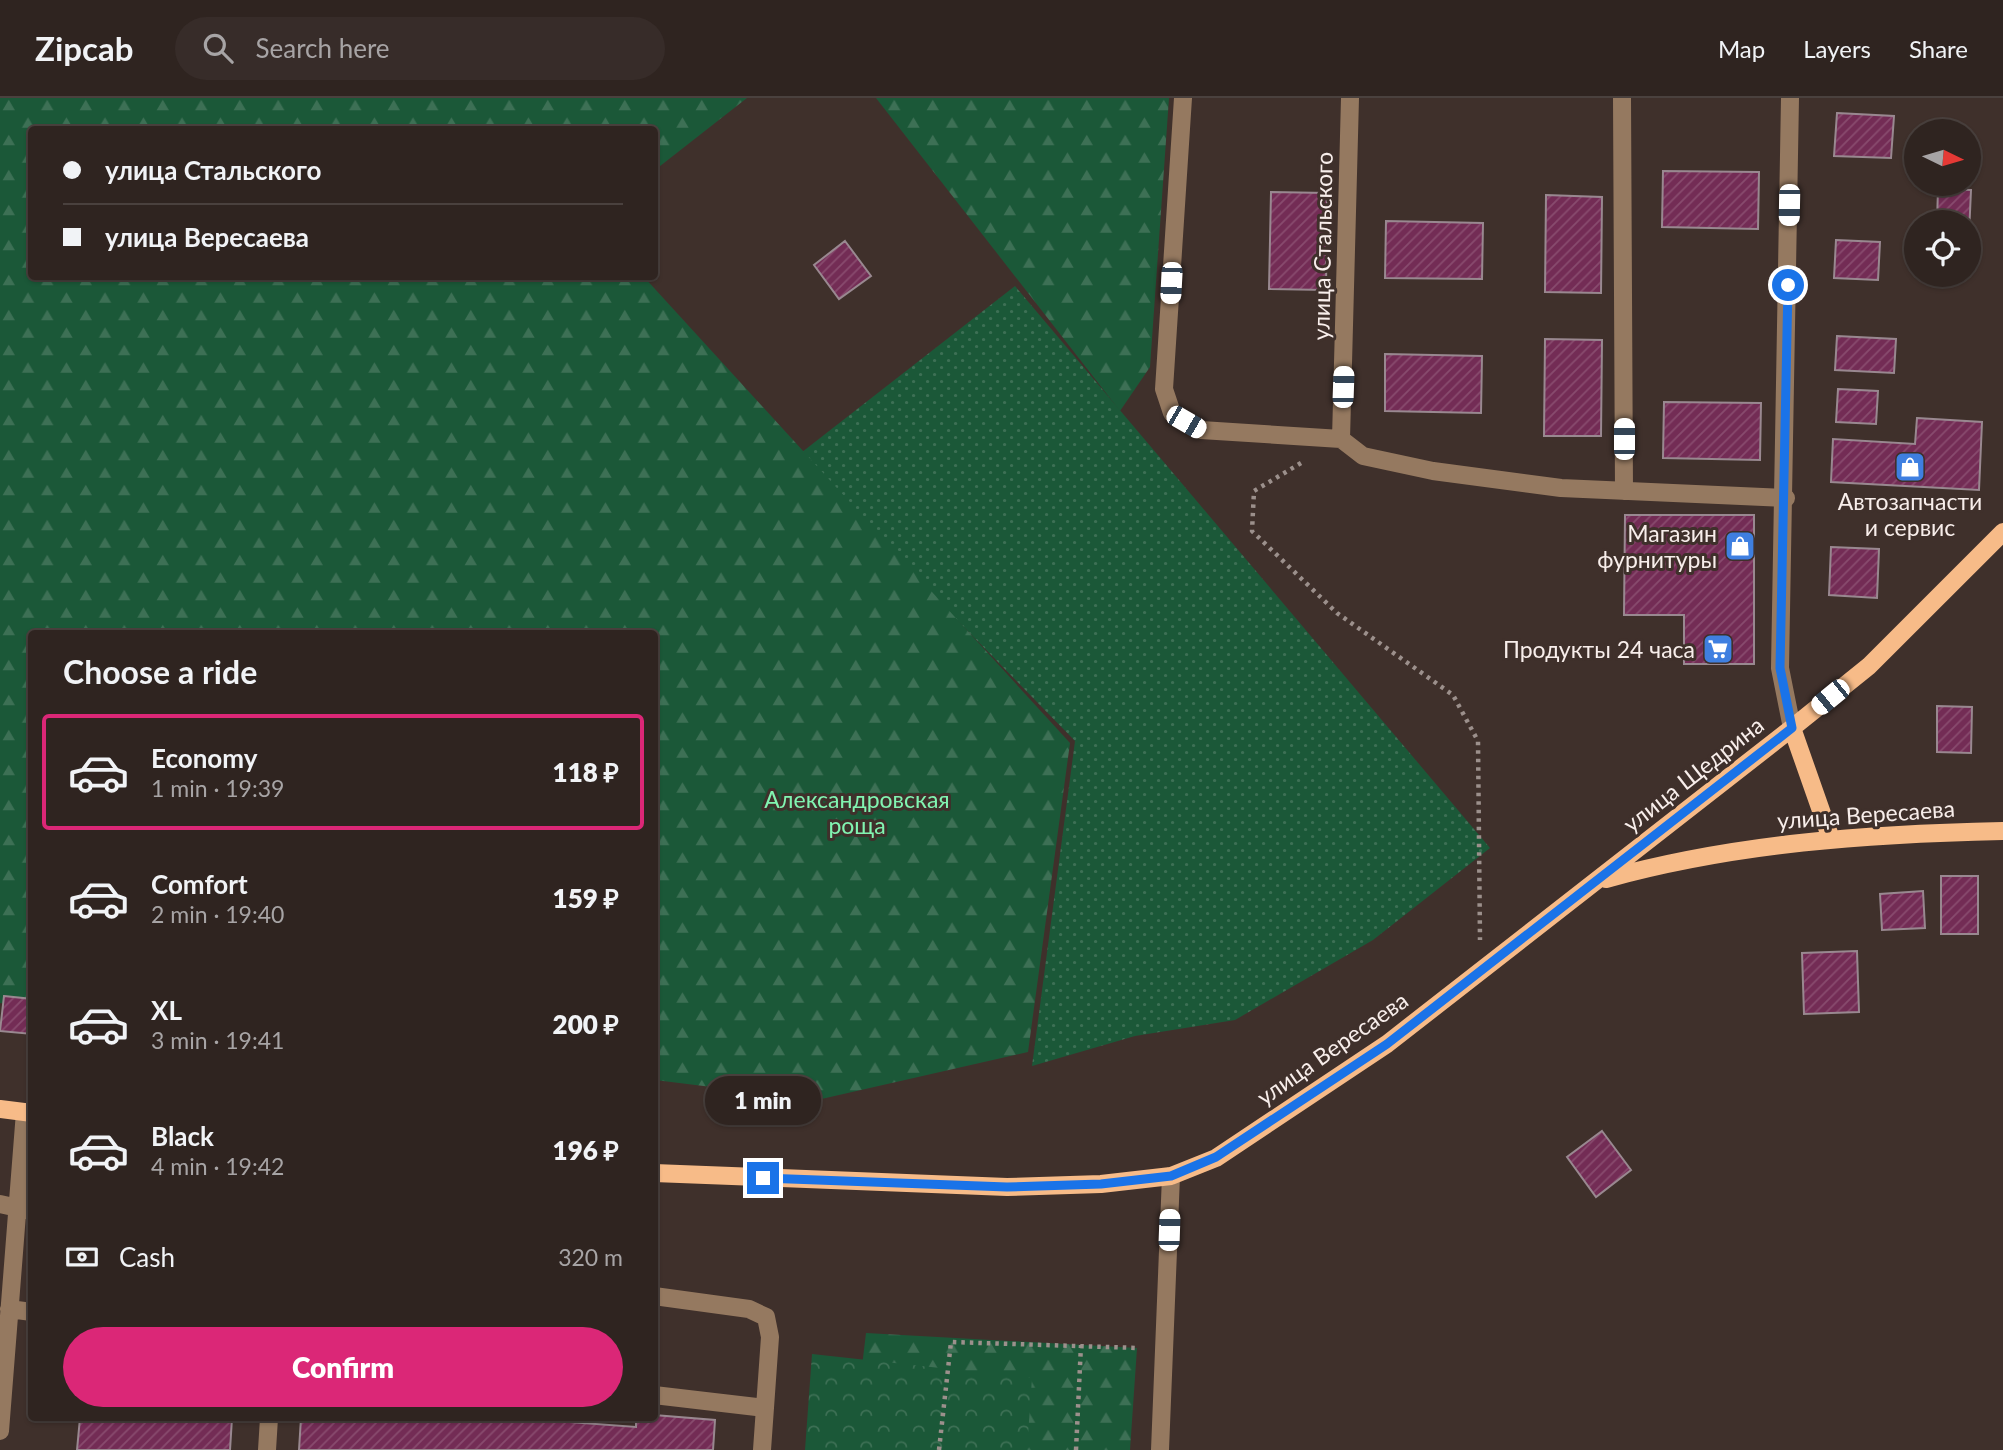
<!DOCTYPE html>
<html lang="en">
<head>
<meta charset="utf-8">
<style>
	body { margin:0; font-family:Lato,sans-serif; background:#372c29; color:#f1f3f6; height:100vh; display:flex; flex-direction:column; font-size:26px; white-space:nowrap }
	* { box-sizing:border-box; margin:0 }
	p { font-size:23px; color:#a7a4a5 }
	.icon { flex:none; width:38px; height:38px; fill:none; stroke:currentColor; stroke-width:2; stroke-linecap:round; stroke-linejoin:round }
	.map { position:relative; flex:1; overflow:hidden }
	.side { position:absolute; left:28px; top:532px; width:630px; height:791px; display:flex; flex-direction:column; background:#2f2420; border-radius:7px; box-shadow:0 2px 5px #0004,0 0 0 2px #4a413e }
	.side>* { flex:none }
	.banner { position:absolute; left:28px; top:28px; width:630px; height:154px; border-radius:7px; box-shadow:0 2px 5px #0004,0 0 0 2px #4a413e; display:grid; align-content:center; height:154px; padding:0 35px; background:#2f2420 }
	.needle { width:46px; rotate:95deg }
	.buttons { position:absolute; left:1904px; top:21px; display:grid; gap:14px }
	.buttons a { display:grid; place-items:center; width:77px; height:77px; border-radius:50%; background:#2f2420; box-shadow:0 2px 5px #0004,0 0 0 2px #4a413e; font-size:35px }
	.end { position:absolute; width:32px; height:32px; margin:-16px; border:9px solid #1a73e8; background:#fff; box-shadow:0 0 0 4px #fff }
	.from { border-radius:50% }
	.bubble { position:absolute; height:49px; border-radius:24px; background:#2f2420; box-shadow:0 2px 5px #0004,0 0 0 2px #4a413e; font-size:23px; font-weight:800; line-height:49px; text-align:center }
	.car { position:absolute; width:21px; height:42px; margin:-21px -10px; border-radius:9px; box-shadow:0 0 5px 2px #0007; background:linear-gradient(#fff 24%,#345 0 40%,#fff 0 76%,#345 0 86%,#fff 0) }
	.banner b { display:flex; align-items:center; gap:24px; height:66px; font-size:26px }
	.banner b+b { border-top:2px solid #4a413e }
	.banner i { width:18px; height:18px; background:#f1f3f6 }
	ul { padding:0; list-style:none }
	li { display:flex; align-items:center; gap:21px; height:116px; margin:0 14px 10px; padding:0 21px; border:4px solid transparent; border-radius:7px }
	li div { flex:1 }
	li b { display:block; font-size:26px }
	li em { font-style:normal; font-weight:800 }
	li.current { border-color:#db2777 }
	li>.icon { width:63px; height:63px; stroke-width:1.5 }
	h2 { padding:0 35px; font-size:32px; line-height:84px }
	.pay { display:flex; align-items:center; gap:18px; height:77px; padding:0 35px; font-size:26px }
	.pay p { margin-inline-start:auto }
	.cta { display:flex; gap:14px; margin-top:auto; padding:14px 35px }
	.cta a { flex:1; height:80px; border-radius:42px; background:#db2777; color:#fff; font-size:28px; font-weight:800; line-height:80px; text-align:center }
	header { display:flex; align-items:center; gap:42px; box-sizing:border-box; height:98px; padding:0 35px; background:#2f2420; border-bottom:2px solid #4a413e }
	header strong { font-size:33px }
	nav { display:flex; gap:38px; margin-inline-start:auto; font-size:24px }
	.search { width:490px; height:63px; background:#372c29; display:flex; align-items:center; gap:18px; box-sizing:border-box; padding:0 24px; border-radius:38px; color:#a7a4a5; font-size:26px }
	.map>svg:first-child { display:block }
	.grass { fill:url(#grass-dots) }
	.forest { fill:url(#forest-firs) }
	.park { fill:url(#park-crowns) }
	.building { fill:url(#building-hatch); stroke:#998890; stroke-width:2 }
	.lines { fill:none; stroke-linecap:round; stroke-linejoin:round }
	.path { stroke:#9c908c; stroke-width:4.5; stroke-dasharray:3.5 5; stroke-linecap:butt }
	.minor { stroke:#957960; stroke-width:18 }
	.major { stroke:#f7bb88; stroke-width:18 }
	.route { stroke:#1a73e8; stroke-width:9 }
	.labels { text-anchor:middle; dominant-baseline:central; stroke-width:6; stroke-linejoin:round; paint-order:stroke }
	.street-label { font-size:23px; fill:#f8eeeb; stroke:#3f302b }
	.poi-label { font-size:23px; fill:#f8eeeb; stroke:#3f302b; text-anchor:end }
	.park-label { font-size:23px; fill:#81f4b1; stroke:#3f302b }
</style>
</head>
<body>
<header>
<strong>Zipcab</strong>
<div class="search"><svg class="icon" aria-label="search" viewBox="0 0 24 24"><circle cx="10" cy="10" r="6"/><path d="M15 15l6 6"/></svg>Search here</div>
<nav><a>Map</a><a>Layers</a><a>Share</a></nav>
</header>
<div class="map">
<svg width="2003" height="1352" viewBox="0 0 2003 1352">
	<defs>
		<pattern id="grass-dots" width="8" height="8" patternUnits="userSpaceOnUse" patternTransform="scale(1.75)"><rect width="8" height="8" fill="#1b5838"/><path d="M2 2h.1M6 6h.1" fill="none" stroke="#3d7055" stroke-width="1.8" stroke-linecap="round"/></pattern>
		<pattern id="forest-firs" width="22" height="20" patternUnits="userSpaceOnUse" patternTransform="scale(1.75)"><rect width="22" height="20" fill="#1b5838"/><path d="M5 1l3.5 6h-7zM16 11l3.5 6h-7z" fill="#3d7055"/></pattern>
		<pattern id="park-crowns" width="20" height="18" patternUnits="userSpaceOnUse" patternTransform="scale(1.75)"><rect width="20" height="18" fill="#1b5838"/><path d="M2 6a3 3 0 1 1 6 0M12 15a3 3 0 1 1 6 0" fill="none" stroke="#3d7055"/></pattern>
		<pattern id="building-hatch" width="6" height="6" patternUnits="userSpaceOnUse" patternTransform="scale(1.75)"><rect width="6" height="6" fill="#732c55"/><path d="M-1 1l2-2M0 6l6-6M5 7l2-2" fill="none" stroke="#884b6e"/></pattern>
	</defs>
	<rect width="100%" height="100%" fill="#3f302b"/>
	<path class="grass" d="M1015,188l475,562 -117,92 -138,80 -100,16 -103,30 43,-325 -278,-285z"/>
	<path class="forest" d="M0,0h747l-92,72 -1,-40h-622v146l612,1 426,466 -42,309 -211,48 -162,-20 -1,-446h-622l-1,373 -31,-4z
		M876,0h293l-19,269 -30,44z
		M866,1235l271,15 -7,102h-278z"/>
	<path class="park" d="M812,1256l220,24 -5,72h-222z"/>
	<path class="building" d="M1837,15l57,3 -3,42 -57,-2z
		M1663,73l96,1 -1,57 -96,-2z
		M1938,91l33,1 -2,44v-12h-32z
		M1271,94l56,1 -1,97 -57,-1z
		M1546,97l56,2 -1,96 -56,-1z
		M1386,123l97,2 -1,56 -97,-1z
		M1836,142l44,2 -2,38 -44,-2z
		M845,143l26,35 -32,23 -25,-34z
		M1837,238l59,3 -2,34 -59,-3z
		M1545,241l57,1 -1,96h-57z
		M1385,256l97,2 -1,57 -96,-2z
		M1838,291l40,2 -2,33 -40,-2z
		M1664,304l97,1 -1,57 -97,-2z
		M1917,320l65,4 -3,68 -148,-8 2,-43 82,5z
		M1625,417h129v149h-70v-49h-60z
		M1831,449l48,2 -2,49 -48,-3z
		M1937,608l35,1 -1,46 -34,-1z
		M1941,778h37v58h-37z
		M1923,793l2,37 -43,2 -2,-36z
		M1857,853l2,61 -55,2 -2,-61z
		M4,898l28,3v35l-32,-3z
		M1602,1033l29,39 -35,27 -29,-40z
		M654,1317l61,5 -2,30h-414l2,-32h214l121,9v-9z
		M80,1320h152l-2,32h-153z"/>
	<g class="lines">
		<path class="path" d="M1301,365l-47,28 -2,40 85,82 116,82 25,46 2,199
			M939,1352l12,-108 187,6
			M1076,1352l5,-105"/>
		<path class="minor" d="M1183,0l-19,291 8,24 29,17 140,9
			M1350,0l-9,341 22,17 70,15 128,17 225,10
			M1622,0l2,393
			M1790,0l-10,570 12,60
			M0,1106l32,7
			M654,1198l95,13 17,8 4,20 -8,113
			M9,1211l23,3
			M654,1297l111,13
			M0,1333l25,-319
			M267,1352l2,-32
			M1160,1352l11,-274"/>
		<path class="major" d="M1792,630l39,111
			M1606,781c130,-36 262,-45 397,-48
			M0,1011l32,4
			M654,1075l353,14 94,-3 70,-8 45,-18 171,-114 405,-316 77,-62 134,-134"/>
	</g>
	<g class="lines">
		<path class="route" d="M763,1080l244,9 94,-3 70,-8 45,-19 171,-113 405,-316 -12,-60 8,-383"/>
	</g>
	<defs>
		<g id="shop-square" transform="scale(1.575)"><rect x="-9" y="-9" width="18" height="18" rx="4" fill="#3f7fe0" stroke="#3f302b"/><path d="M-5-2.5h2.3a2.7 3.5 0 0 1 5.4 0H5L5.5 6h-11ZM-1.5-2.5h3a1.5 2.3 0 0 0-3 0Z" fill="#fff"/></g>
		<g id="supermarket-square" transform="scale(1.575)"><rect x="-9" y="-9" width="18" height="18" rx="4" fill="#3f7fe0" stroke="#3f302b"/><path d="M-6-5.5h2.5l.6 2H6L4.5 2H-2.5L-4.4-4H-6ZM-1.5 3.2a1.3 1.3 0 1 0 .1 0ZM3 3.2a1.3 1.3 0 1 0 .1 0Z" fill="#fff"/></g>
	</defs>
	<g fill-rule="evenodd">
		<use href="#shop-square" x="1910" y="369"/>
		<use href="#shop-square" x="1740" y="448"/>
		<use href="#supermarket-square" x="1718" y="551"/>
	</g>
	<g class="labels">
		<g class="street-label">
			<text transform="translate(1322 148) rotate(-89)">улица Стальского</text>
			<text transform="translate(1693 676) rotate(-38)">улица Щедрина</text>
			<text transform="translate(1866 716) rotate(-4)">улица Вересаева</text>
			<text transform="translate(1332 950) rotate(-35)">улица Вересаева</text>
		</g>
		<g class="poi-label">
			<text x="1910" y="403" text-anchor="middle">Автозапчасти<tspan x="1910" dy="26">и сервис</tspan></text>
			<text x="1717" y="435">Магазин<tspan x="1717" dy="26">фурнитуры</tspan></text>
			<text x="1695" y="551">Продукты 24 часа</text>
		</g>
		<g class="park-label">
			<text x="857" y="701">Александровская<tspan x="857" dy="26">роща</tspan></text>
		</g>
	</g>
</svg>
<div class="buttons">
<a><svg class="needle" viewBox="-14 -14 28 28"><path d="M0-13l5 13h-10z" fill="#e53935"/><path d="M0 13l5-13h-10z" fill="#a7a4a5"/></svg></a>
<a><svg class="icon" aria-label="locate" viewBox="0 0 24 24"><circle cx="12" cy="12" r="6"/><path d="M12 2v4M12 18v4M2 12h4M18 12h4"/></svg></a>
</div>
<i class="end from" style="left:1788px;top:187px"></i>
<i class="end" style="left:763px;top:1080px"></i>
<div class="bubble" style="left:705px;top:978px;width:116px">1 min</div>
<i class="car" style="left:1789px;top:107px;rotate:181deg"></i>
<i class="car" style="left:1171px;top:185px;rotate:183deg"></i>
<i class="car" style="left:1343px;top:289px;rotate:2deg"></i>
<i class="car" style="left:1186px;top:324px;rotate:120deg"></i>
<i class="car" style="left:1624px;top:341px;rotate:0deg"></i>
<i class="car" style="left:1830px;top:599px;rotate:231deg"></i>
<i class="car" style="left:1169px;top:1132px;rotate:2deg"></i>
<div class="banner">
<b><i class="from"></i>улица Стальского</b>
<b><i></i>улица Вересаева</b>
</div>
<section class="side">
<h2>Choose a ride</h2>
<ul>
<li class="current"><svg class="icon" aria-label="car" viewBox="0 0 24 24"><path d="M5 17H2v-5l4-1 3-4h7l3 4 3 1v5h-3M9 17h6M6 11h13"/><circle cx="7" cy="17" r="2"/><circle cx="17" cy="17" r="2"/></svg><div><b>Economy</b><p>1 min · 19:39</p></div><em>118 ₽</em></li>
<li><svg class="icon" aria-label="car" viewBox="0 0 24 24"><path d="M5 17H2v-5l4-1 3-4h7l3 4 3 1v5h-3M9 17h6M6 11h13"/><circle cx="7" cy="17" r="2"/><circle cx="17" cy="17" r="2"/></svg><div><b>Comfort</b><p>2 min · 19:40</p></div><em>159 ₽</em></li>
<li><svg class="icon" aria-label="car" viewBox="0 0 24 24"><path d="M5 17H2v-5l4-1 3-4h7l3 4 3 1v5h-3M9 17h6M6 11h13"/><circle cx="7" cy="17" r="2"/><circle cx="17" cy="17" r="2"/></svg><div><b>XL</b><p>3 min · 19:41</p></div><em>200 ₽</em></li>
<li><svg class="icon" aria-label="car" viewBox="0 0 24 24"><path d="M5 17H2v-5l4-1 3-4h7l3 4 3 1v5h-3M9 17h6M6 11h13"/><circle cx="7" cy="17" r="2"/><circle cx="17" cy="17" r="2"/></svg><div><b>Black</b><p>4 min · 19:42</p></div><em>196 ₽</em></li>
</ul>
<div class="pay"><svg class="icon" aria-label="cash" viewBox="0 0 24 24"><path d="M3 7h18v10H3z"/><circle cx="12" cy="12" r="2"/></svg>Cash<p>320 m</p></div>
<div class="cta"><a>Confirm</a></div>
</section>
</div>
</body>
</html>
